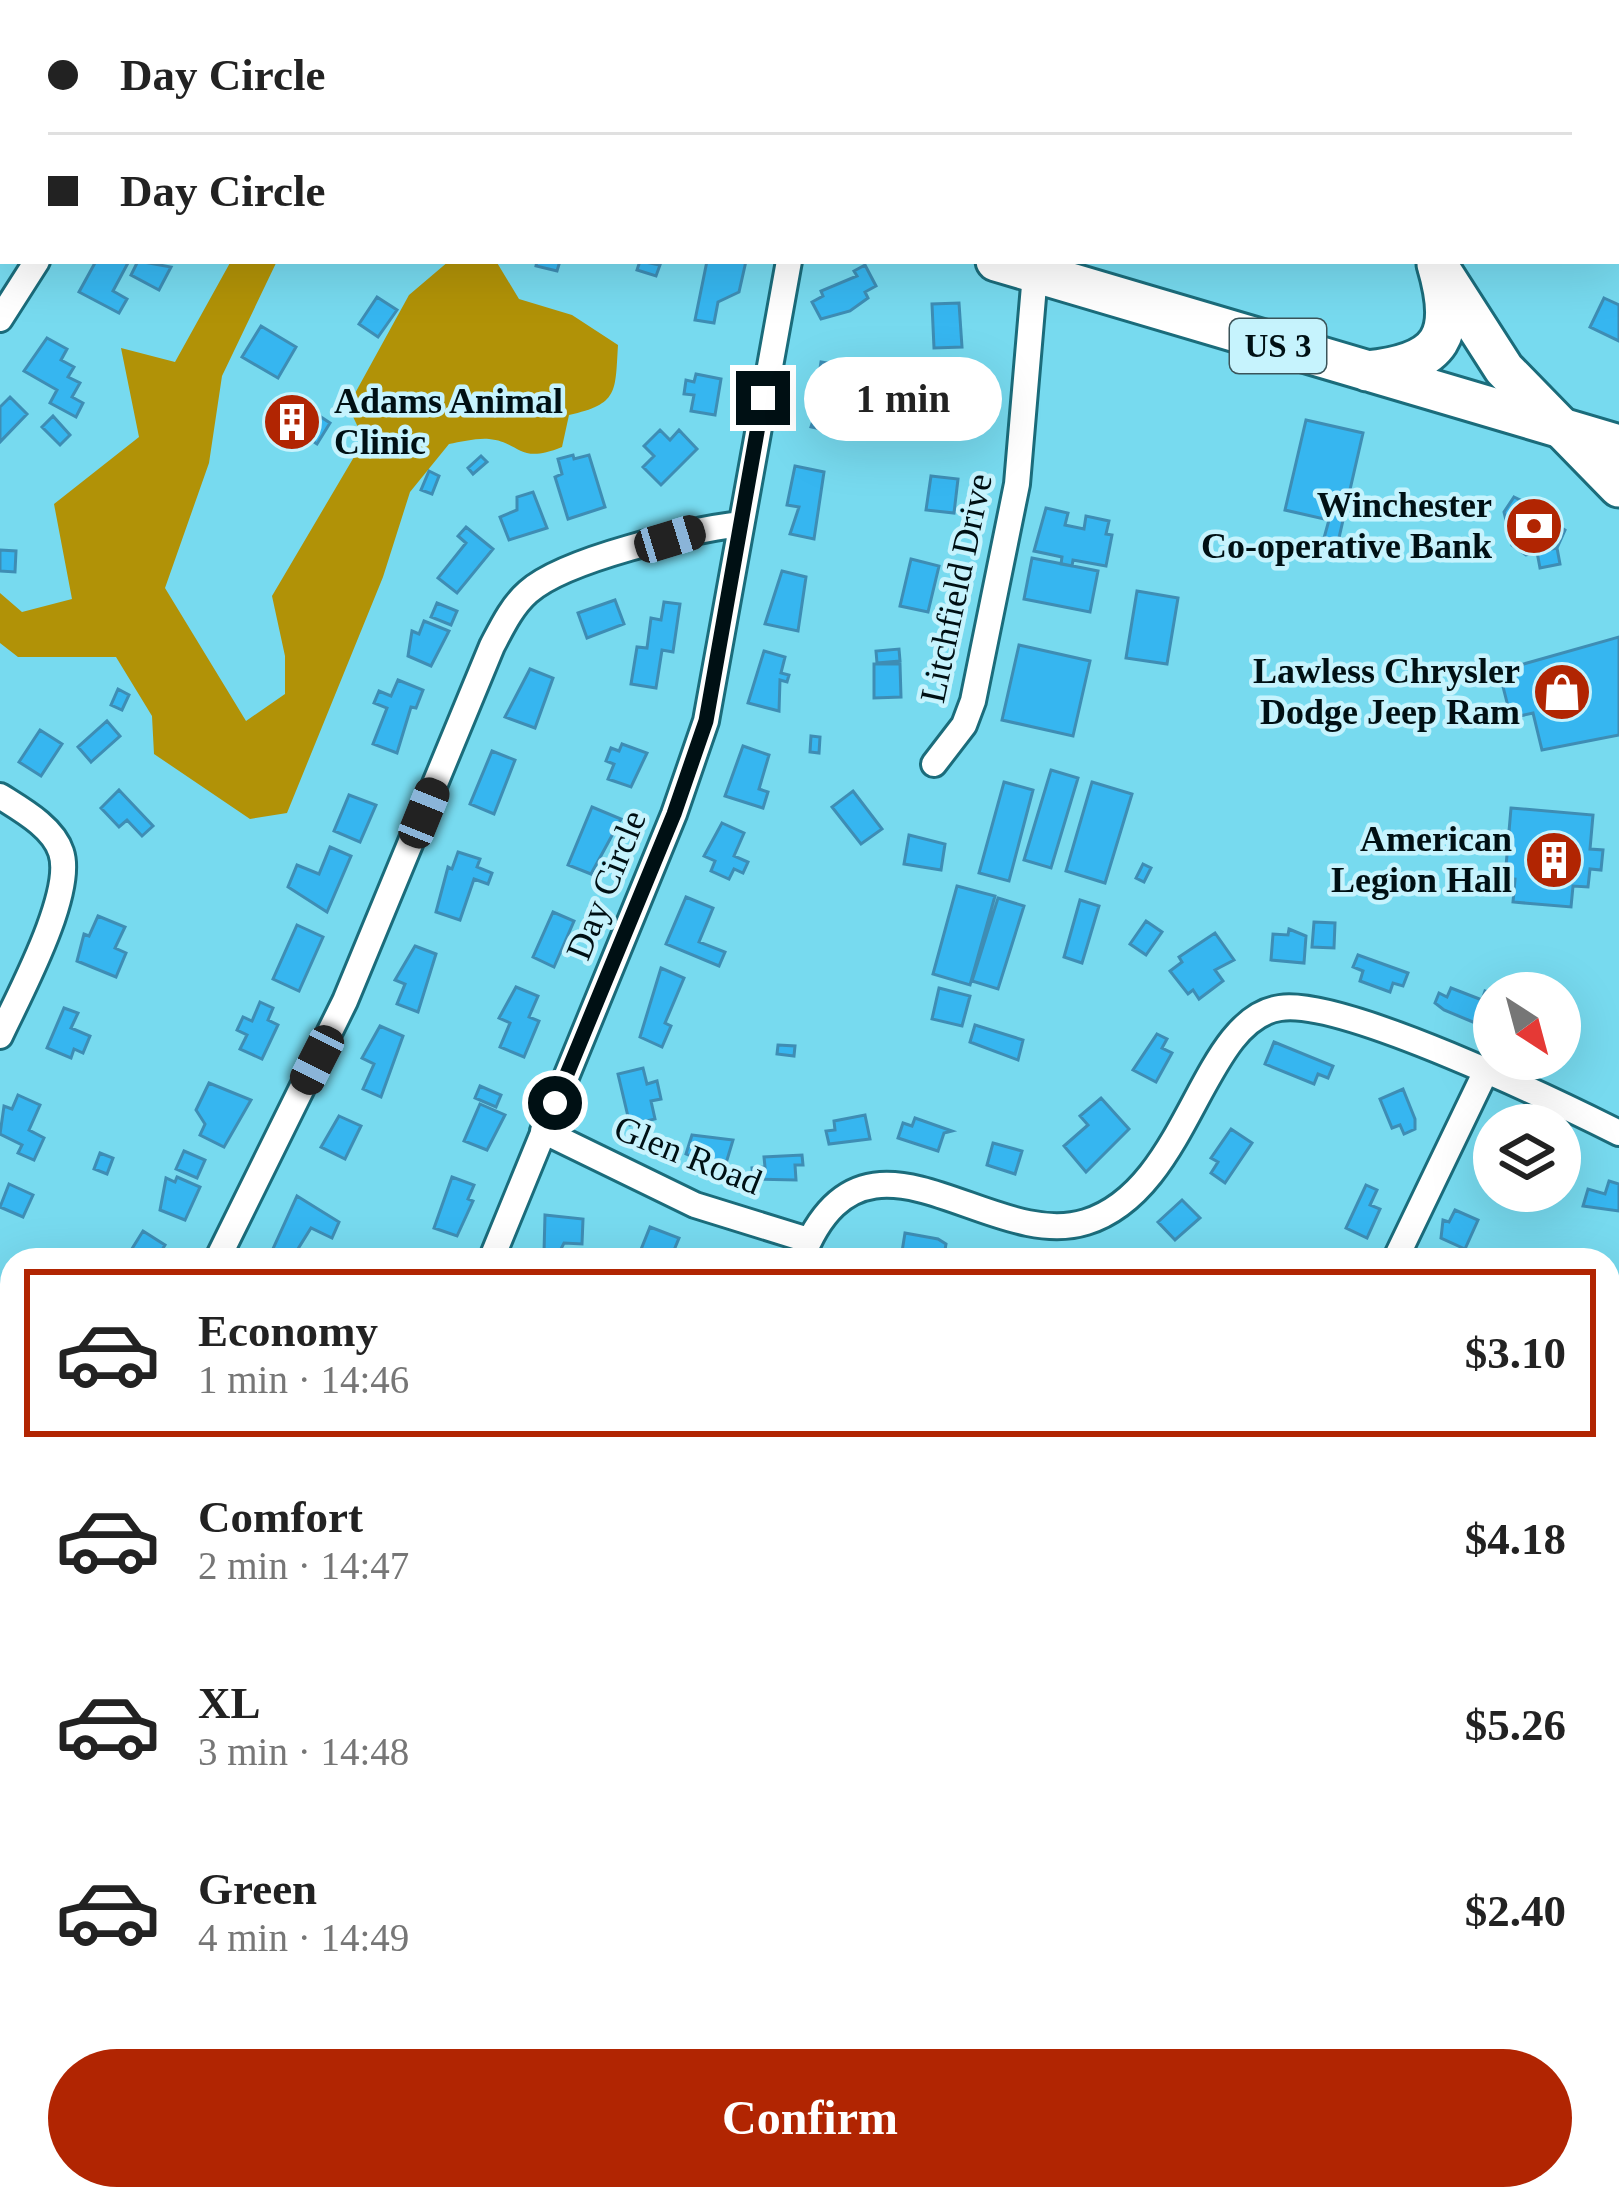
<!DOCTYPE html>
<html lang="en">
<head>
<meta charset="utf-8">
<style>
	body { margin:0; font-family:Georgia,serif; background:#f2f2f2; color:#222; height:100vh; display:flex; flex-direction:column; font-size:45px; white-space:nowrap }
	* { box-sizing:border-box; margin:0 }
	p { font-size:39px; color:#767676 }
	.icon { flex:none; width:66px; height:66px; fill:none; stroke:currentColor; stroke-width:2; stroke-linecap:round; stroke-linejoin:round }
	.map { position:relative; flex:1; overflow:hidden }
	.drawer { position:absolute; left:0px; top:1248px; width:1620px; height:963px; display:flex; flex-direction:column; background:#fff; border-radius:36px 36px 0 0; box-shadow:0 12px 48px #0002 }
	.drawer>* { flex:none }
	.banner { position:absolute; left:0px; top:0px; width:1620px; height:264px; box-shadow:0 12px 48px #0002; display:grid; align-content:center; height:264px; padding:0 48px; background:#fff }
	.needle { width:78px; rotate:144deg }
	.buttons { position:absolute; left:1473px; top:972px; display:grid; gap:24px }
	.buttons a { display:grid; place-items:center; width:108px; height:108px; border-radius:50%; background:#fff; box-shadow:0 12px 48px #0002; font-size:60px }
	.end { position:absolute; width:54px; height:54px; margin:-27px; border:15px solid #001014; background:#fff; box-shadow:0 0 0 6px #fff }
	.from { border-radius:50% }
	.bubble { position:absolute; height:84px; border-radius:42px; background:#fff; box-shadow:0 12px 48px #0002; font-size:39px; font-weight:700; line-height:84px; text-align:center }
	.car { position:absolute; width:36px; height:72px; margin:-36px -18px; border-radius:15px; box-shadow:0 0 9px 3px #0007; background:linear-gradient(#222 24%,#8ab4d8 0 40%,#222 0 76%,#8ab4d8 0 86%,#222 0) }
	.banner b { display:flex; align-items:center; gap:42px; height:114px; font-size:45px }
	.banner b+b { border-top:3px solid #e0e0e0 }
	.banner i { width:30px; height:30px; background:#222 }
	ul { padding:21px 0 0; list-style:none }
	li { display:flex; align-items:center; gap:36px; height:168px; margin:0 24px 18px; padding:0 24px; border:6px solid transparent; border-radius:0px }
	li div { flex:1 }
	li b { display:block; font-size:45px }
	li em { font-style:normal; font-weight:700 }
	li.on { border-color:#b12502 }
	li>.icon { width:108px; height:108px; stroke-width:1.5 }
	.action { display:flex; gap:24px; margin-top:auto; padding:24px 48px }
	.action a { flex:1; height:138px; border-radius:72px; background:#b12502; color:#fff; font-size:48px; font-weight:700; line-height:138px; text-align:center }
	.map>svg:first-child { display:block }
	.built { fill:#5fcce3 }
	.green { fill:#b29c4f }
	.forest { fill:#b19207 }
	.lines { fill:none; stroke-linecap:round; stroke-linejoin:round }
	.stream { stroke:#5fc583; stroke-width:6 }
	.building { fill:#36b6f0; stroke:#3e8db4; stroke-width:3 }
	.minor-casing { stroke:#1b6c7b; stroke-width:30 }
	.primary-casing { stroke:#1b6c7b; stroke-width:45 }
	.trunk-casing { stroke:#1b6c7b; stroke-width:45 }
	.minor { stroke:#fff; stroke-width:24 }
	.primary { stroke:#fff; stroke-width:39 }
	.trunk { stroke:#fff; stroke-width:39 }
	.route { stroke:#001014; stroke-width:15 }
	.labels { text-anchor:middle; dominant-baseline:central; stroke-width:9; stroke-linejoin:round; paint-order:stroke }
	.shield { fill:#c6f3fd; stroke:#3b545a; stroke-width:3 }
	.shield-label { font-size:33px; font-weight:bold; fill:#001014 }
	.poi-label { font-size:36px; font-weight:bold; fill:#001014; stroke:#c6f3fd; text-anchor:end }
	.street-label { font-size:36px; fill:#001014; stroke:#c6f3fd }
</style>
</head>
<body>
<div class="map">
<svg width="1619" height="2210" viewBox="0 0 1619 2210">
	<rect width="100%" height="100%" fill="#77daef"/>
	<path class="built" d="M588,0h230l8,3h-240z
		M1619,1504v120l-11,-5v-113z"/>
	<path class="green" d="M12,1662v77l-12,1v-69z
		M12,1987v212h988l31,11h-1031v-221z"/>
	<path class="forest" d="M231,261h46l-55,115 -13,87 -44,125 81,133 39,-27v-38l-13,-60 92,-156 -16,-34 61,-111 40,-34h47l23,38 53,16 46,30c-3,47 1,59 -49,70l-7,32c-44,18 -41,-5 -73,-8 -13,-1 -28,3 -40,5l-39,48 -27,85 -96,236 -37,6 -96,-65 -2,-38 -36,-59h-98l-18,-14v-50l22,19 50,-13 -18,-95 85,-67 -18,-89 54,14z"/>
	<g class="lines">
		<path class="stream" d="M1608,2073l11,-20
			M1527,2210l7,-11"/>
	</g>
	<path class="building" d="M1036,0h71l-72,3z
		M1511,0h99l2,3h-106z
		M96,261h33l-16,30 14,8 -8,14 -40,-21z
		M138,261l33,6 -12,23 -28,-15z
		M537,261h23l-3,10 -21,-5z
		M640,261l20,4 -4,11 -19,-6z
		M707,261h39l-7,31 -21,10 -4,21 -19,-3z
		M865,265l11,21 -11,6 3,6 -18,13 -29,8 -9,-17 11,-6 -2,-5 36,-15 -3,-5z
		M377,297l20,13 -19,27 -19,-13z
		M1604,298l15,7v36l-29,-14z
		M959,303l3,44 -28,1 -2,-44z
		M261,326l35,21 -18,31 -36,-21z
		M47,338l20,11 -6,11 13,7 -6,10 12,6 -8,14 11,6 -7,14 -26,-14 7,-13 -33,-19z
		M821,362l25,4 -6,37 -7,-1 1,30 -23,-5 9,-27 -3,-12 -6,-1 1,-7 6,1z
		M696,374l25,5 -6,36 -24,-4 3,-16 -10,-1 2,-14 8,2z
		M942,384l27,2 -2,29 5,4 -7,14 -27,-2z
		M293,395l22,14 -24,39 -23,-14z
		M10,397l17,17 -27,28v-35z
		M318,415l12,8 -13,21 -12,-8z
		M53,416l17,19 -10,10 -18,-18z
		M1306,420l57,13 -25,109 -14,-4 5,-18 -44,-10z
		M660,430l10,10 9,-10 18,19 -36,36 -18,-18 11,-11 -10,-10z
		M573,455l1,4 15,-4 16,52 -37,12 -13,-42 7,-3 -4,-15z
		M481,456l6,6 -14,12 -5,-6z
		M795,466l29,6 -10,67 -24,-5 9,-27 -12,-2z
		M429,471l10,5 -7,18 -11,-4z
		M931,476l27,3 -4,34 -28,-3z
		M533,492l14,36 -38,12 -9,-23 17,-7v-13z
		M1514,497l44,21 -4,5 11,7 -8,18 -31,7 -14,-10 -8,-33z
		M1046,508l22,5 -3,12 19,4 2,-13 23,5 -3,13 6,1 -6,31 -33,-6 -1,6 -11,-2 1,-7 -28,-6z
		M466,527l27,22 -36,44 -19,-15 28,-35 -8,-7z
		M1557,548l3,16 -20,4 -3,-16z
		M0,550l16,1 -1,21 -15,-1z
		M1032,558l66,13 -8,41 -66,-13z
		M911,559l28,7 -11,46 -28,-6z
		M782,571l24,6 -8,54 -33,-7z
		M1137,591l41,7 -11,66 -41,-6z
		M615,600l9,24 -37,14 -9,-25z
		M664,602l16,2 -7,48 -11,-2 -6,38 -25,-4 6,-37 10,1 4,-30 10,2z
		M437,603l20,8 -6,14 -20,-8z
		M424,621l25,10 -18,35 -23,-10 4,-25 7,3z
		M1619,637v98l-77,15 -9,-37 -22,5 -12,-47z
		M1019,645l71,16 -17,75 -71,-16z
		M899,649l1,12 -23,2 -1,-12z
		M764,651l21,6 -4,16 8,2 -2,7 -7,-2 -1,31 -31,-8z
		M874,664h26l1,33 -27,1z
		M530,669l23,9 -18,50 -30,-11z
		M398,680l25,10 -7,18 -5,-1 -14,46 -24,-9 14,-36 -13,-5 5,-12 12,5z
		M118,689l11,6 -7,15 -11,-5z
		M107,721l13,15 -29,26 -13,-15z
		M40,730l22,14 -21,32 -22,-14z
		M811,736l9,1 -1,16 -9,-1z
		M622,744l25,9 -16,34 -23,-8 6,-15 -8,-3 5,-13 8,3z
		M743,746l26,9 -10,34 9,3 -5,16 -38,-12z
		M492,751l23,9 -21,54 -24,-10z
		M1051,770l27,8 -27,90 -27,-8z
		M1004,782l29,8 -24,91 -30,-8z
		M1092,782l40,12 -27,89 -39,-12z
		M119,790l34,36 -11,10 -15,-16 -8,7 -18,-19z
		M853,791l29,38 -21,15 -29,-37z
		M349,795l27,10 -16,37 -26,-11z
		M592,807l29,12 -30,55 -23,-9z
		M1511,808l82,7 -3,34 13,1 -2,20 -11,-1 -2,18 -15,-1 -2,21 -58,-5 2,-23 -10,-1z
		M722,823l22,10 -10,23 14,6 -5,11 -9,-4 -5,10 -18,-8 4,-10 -11,-5z
		M909,835l36,9 -4,26 -37,-6z
		M330,847l21,9 -24,56 -39,-25 9,-22 22,9z
		M458,852l22,7 -3,8 15,6 -4,11 -14,-5 -14,41 -24,-8 12,-45 4,2z
		M1143,864l8,4 -7,14 -8,-4z
		M957,886l38,10 -25,89 -37,-11z
		M686,897l27,11 -14,34 26,10 -6,14 -53,-22z
		M998,898l26,8 -26,83 -26,-8z
		M1080,900l19,6 -17,57 -18,-6z
		M553,912l21,9 -20,46 -21,-10z
		M98,916l27,11 -10,21 11,5 -10,24 -39,-16 7,-27 5,2z
		M1146,921l16,11 -16,23 -16,-11z
		M1314,922l21,1 -1,25 -22,-1z
		M297,925l26,12 -24,54 -26,-12z
		M1289,929l17,7 -2,27 -33,-3 2,-26 15,1z
		M1215,933l19,27 -19,10 8,11 -24,18 -6,-9 -5,4 -18,-23 12,-9 -3,-5z
		M415,946l21,8 -18,58 -21,-8 8,-20 -10,-4z
		M1358,955l50,18 -5,13 -10,-3 -3,9 -30,-11 3,-10 -10,-4z
		M661,968l23,10 -19,45 6,3 -9,21 -22,-10z
		M516,987l22,9 -9,21 10,4 -15,36 -24,-10 10,-24 -11,-5z
		M939,988l31,8 -8,30 -30,-7z
		M1451,988l31,12 3,-9 9,3v26l-10,-4 -11,6 -29,-12 -9,-7 4,-10 8,4z
		M260,1002l13,6 -5,12 10,5 -16,34 -22,-10 7,-14 -10,-5 6,-13 9,4z
		M64,1008l14,5 -7,15 19,8 -7,17 -9,-4 -3,9 -24,-10z
		M975,1025l48,15 -5,20 -48,-18z
		M380,1026l23,10 -22,61 -18,-8 11,-25 -12,-6z
		M1157,1034l10,5 -5,9 10,5 -16,29 -23,-12z
		M1274,1042l59,24 -5,12 -10,-4 -4,10 -49,-20z
		M778,1045l17,1 -1,10 -17,-2z
		M643,1068l4,16 10,-3 4,18 -10,2 4,18 -25,6 -12,-51z
		M209,1083l42,17 -27,47 -24,-12 5,-11 -9,-14z
		M480,1086l21,9 -5,12 -21,-9z
		M1403,1089l12,30v10l-11,5 -4,-9 -8,3 -12,-29z
		M18,1095l22,10 -11,25 15,8 -10,22 -16,-7 4,-8 -22,-11 4,-28 8,3z
		M1101,1098l28,31 -43,43 -22,-26 24,-21 -8,-9z
		M480,1104l25,11 -18,35 -23,-9z
		M865,1115l5,24 -41,5 -3,-13 9,-1 -1,-9z
		M339,1116l22,10 -16,33 -24,-12z
		M915,1118l37,13 -8,2 -6,18 -40,-13 5,-15 9,3z
		M1231,1129l21,14 -27,40 -14,-10 7,-11 -7,-4z
		M692,1135l41,5 -9,30 -38,-16z
		M993,1143l29,8 -7,23 -28,-9z
		M184,1151l21,9 -8,18 -21,-9z
		M100,1153l13,5 -6,16 -13,-5z
		M802,1155l1,10h-8l1,15 -43,-1 -1,-11 13,-1 -1,-10z
		M1486,1162l8,7v16l-16,-14z
		M177,1177l23,10 -15,33 -25,-10 6,-32 9,4z
		M452,1177l22,8 -6,14 5,2 -16,35 -23,-8z
		M1609,1181l10,3v27l-36,-5 5,-17 17,5z
		M9,1184l24,11 -10,22 -23,-10z
		M1366,1185l11,5 -7,15 10,4 -13,29 -21,-10z
		M297,1196l42,26 -7,16 -21,-10 -20,32 -19,-9z
		M1182,1200l18,18 -25,22 -17,-18z
		M1455,1210l23,10 -13,29 -24,-11 2,-18 6,2z
		M545,1215l38,4 -1,25 -18,-1 -5,10 -15,-1z
		M650,1227l29,11 -9,22 -30,-8z
		M143,1231l22,14 -6,10 9,5h-43z
		M905,1233l33,6 8,5 -2,12 -43,2z
		M985,1251h14l17,9h-34z
		M1429,2199h66l-4,11h-67z"/>
	<g class="lines">
		<g class="minor-casing">
			<path id="minor" d="M0,319l37,-58
				M934,764l30,-39 9,-24 44,-217 18,-210
				M0,796c22,14 53,31 61,56 14,41 -43,145 -61,184
				M543,1131l152,74 113,35
				M217,1260l128,-259 147,-355c10,-19 20,-40 36,-54 37,-33 163,-62 213,-68
				M491,1260l183,-446 32,-93 83,-460
				M801,1260c62,-162 186,-7 285,-38 103,-32 115,-203 194,-214 62,-10 277,94 339,125
				M1395,1260l91,-189
				M1608,2198l11,4"/>
		</g>
		<g class="primary-casing">
			<path id="primary" d="M1266,0l2,3
				M1438,266l66,103 115,118"/>
		</g>
		<g class="trunk-casing">
			<path id="trunk" d="M115,0l7,3
				M996,261l623,184
				M1367,371c76,-8 91,-35 70,-107"/>
		</g>
		<use href="#minor" class="minor"/>
		<use href="#primary" class="primary"/>
		<use href="#trunk" class="trunk"/>
	</g>
	<g class="lines">
		<path class="route" d="M555,1103l119,-289 32,-93 57,-323"/>
	</g>
	<defs>
		<g id="building-disc" transform="scale(3)"><circle r="9.5" fill="#b12502" stroke="#c6f3fd"/><path d="M-4-6H4V6H1V3H-1V6H-4ZM-2.5-4.3h1.7v1.8h-1.7ZM.8-4.3h1.7v1.8H.8ZM-2.5-1h1.7V.8h-1.7ZM.8-1h1.7V.8H.8Z" fill="#fff"/></g>
		<g id="bank-disc" transform="scale(3)"><circle r="9.5" fill="#b12502" stroke="#c6f3fd"/><path d="M-6-4H6V4H-6ZM0-2.3a2.3 2.3 0 1 0 0 4.6a2.3 2.3 0 1 0 0-4.6Z" fill="#fff"/></g>
		<g id="shop-disc" transform="scale(3)"><circle r="9.5" fill="#b12502" stroke="#c6f3fd"/><path d="M-5-2.5h2.3a2.7 3.5 0 0 1 5.4 0H5L5.5 6h-11ZM-1.5-2.5h3a1.5 2.3 0 0 0-3 0Z" fill="#fff"/></g>
	</defs>
	<g fill-rule="evenodd">
		<use href="#building-disc" x="292" y="422"/>
		<use href="#bank-disc" x="1534" y="526"/>
		<use href="#shop-disc" x="1562" y="692"/>
		<use href="#building-disc" x="1554" y="860"/>
	</g>
	<g class="labels">
		<rect class="shield" x="1230" y="319" width="96" height="54" rx="9"/>
		<g class="shield-label">
			<text x="1278" y="346">US 3</text>
		</g>
		<g class="poi-label">
			<text x="334" y="401" text-anchor="start">Adams Animal<tspan x="334" dy="41">Clinic</tspan></text>
			<text x="1492" y="505">Winchester<tspan x="1492" dy="41">Co-operative Bank</tspan></text>
			<text x="1520" y="671">Lawless Chrysler<tspan x="1520" dy="41">Dodge Jeep Ram</tspan></text>
			<text x="1512" y="839">American<tspan x="1512" dy="41">Legion Hall</tspan></text>
		</g>
		<g class="street-label">
			<text transform="translate(956 588) rotate(-78)">Litchfield Drive</text>
			<text transform="translate(606 885) rotate(-68)">Day Circle</text>
			<text transform="translate(688 1155) rotate(22)">Glen Road</text>
		</g>
	</g>
</svg>
<div class="buttons">
<a><svg class="needle" viewBox="-14 -14 28 28"><path d="M0-13l5 13h-10z" fill="#e53935"/><path d="M0 13l5-13h-10z" fill="#767676"/></svg></a>
<a><svg class="icon" aria-label="layers" viewBox="0 0 24 24"><path d="M12 4l9 5-9 5-9-5zM3 14l9 5 9-5"/></svg></a>
</div>
<i class="end from" style="left:555px;top:1103px"></i>
<i class="end" style="left:763px;top:398px"></i>
<div class="bubble" style="left:804px;top:357px;width:198px">1 min</div>
<i class="car" style="left:670px;top:539px;rotate:73deg"></i>
<i class="car" style="left:424px;top:813px;rotate:22deg"></i>
<i class="car" style="left:317px;top:1060px;rotate:207deg"></i>
<div class="banner">
<b><i class="from"></i>Day Circle</b>
<b><i></i>Day Circle</b>
</div>
<section class="drawer">
<ul>
<li class="on"><svg class="icon" aria-label="car" viewBox="0 0 24 24"><path d="M5 17H2v-5l4-1 3-4h7l3 4 3 1v5h-3M9 17h6M6 11h13"/><circle cx="7" cy="17" r="2"/><circle cx="17" cy="17" r="2"/></svg><div><b>Economy</b><p>1 min · 14:46</p></div><em>$3.10</em></li>
<li><svg class="icon" aria-label="car" viewBox="0 0 24 24"><path d="M5 17H2v-5l4-1 3-4h7l3 4 3 1v5h-3M9 17h6M6 11h13"/><circle cx="7" cy="17" r="2"/><circle cx="17" cy="17" r="2"/></svg><div><b>Comfort</b><p>2 min · 14:47</p></div><em>$4.18</em></li>
<li><svg class="icon" aria-label="car" viewBox="0 0 24 24"><path d="M5 17H2v-5l4-1 3-4h7l3 4 3 1v5h-3M9 17h6M6 11h13"/><circle cx="7" cy="17" r="2"/><circle cx="17" cy="17" r="2"/></svg><div><b>XL</b><p>3 min · 14:48</p></div><em>$5.26</em></li>
<li><svg class="icon" aria-label="car" viewBox="0 0 24 24"><path d="M5 17H2v-5l4-1 3-4h7l3 4 3 1v5h-3M9 17h6M6 11h13"/><circle cx="7" cy="17" r="2"/><circle cx="17" cy="17" r="2"/></svg><div><b>Green</b><p>4 min · 14:49</p></div><em>$2.40</em></li>
</ul>
<div class="action"><a>Confirm</a></div>
</section>
</div>
</body>
</html>
